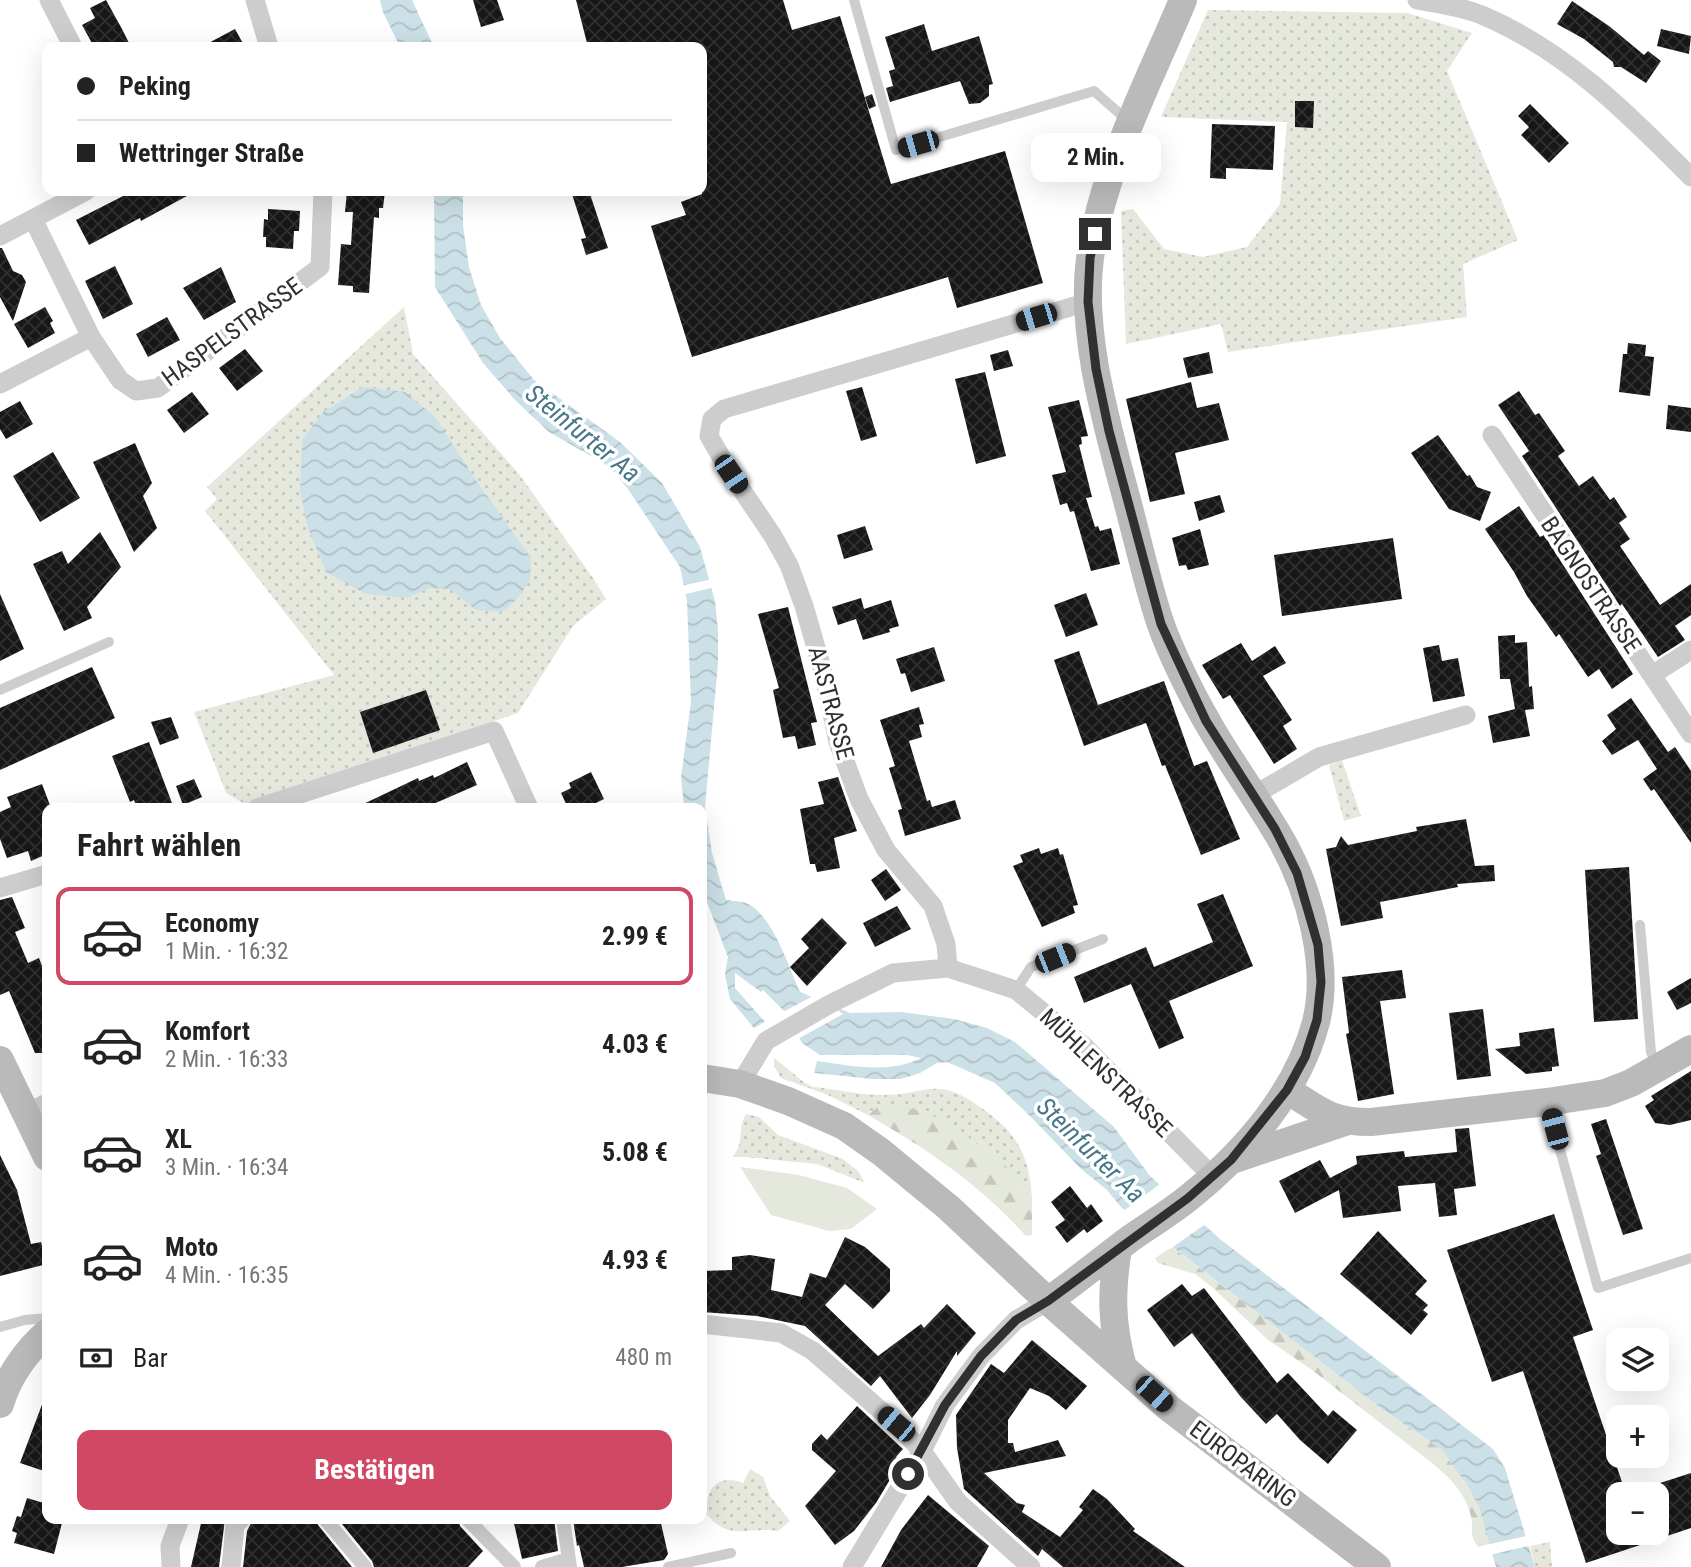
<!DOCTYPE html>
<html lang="de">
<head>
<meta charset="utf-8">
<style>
	body { margin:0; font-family:"Roboto Condensed",sans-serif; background:#f2f2f2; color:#222; height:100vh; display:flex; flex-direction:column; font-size:26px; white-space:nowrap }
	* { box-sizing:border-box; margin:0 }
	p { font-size:23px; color:#767676 }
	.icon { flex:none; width:38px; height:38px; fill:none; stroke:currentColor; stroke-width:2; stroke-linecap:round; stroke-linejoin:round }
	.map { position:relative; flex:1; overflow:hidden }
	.sheet { position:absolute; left:42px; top:803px; width:665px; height:721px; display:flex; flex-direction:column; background:#fff; border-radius:14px; box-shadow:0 7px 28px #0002 }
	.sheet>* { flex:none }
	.guide { position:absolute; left:42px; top:42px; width:665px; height:154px; border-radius:14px; box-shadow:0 7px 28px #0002; display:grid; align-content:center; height:154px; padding:0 35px; background:#fff }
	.fabs { position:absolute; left:1606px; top:1328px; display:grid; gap:14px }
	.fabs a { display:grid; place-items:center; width:63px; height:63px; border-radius:14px; background:#fff; box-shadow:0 7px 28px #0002; font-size:35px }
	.end { position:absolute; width:32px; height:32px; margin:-16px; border:9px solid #303030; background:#fff; box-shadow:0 0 0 4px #fff }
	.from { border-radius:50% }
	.bubble { position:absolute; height:49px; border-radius:14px; background:#fff; box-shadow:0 7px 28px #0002; font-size:23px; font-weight:700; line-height:49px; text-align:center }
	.car { position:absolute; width:21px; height:42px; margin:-21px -10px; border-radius:9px; box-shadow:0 0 5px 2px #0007; background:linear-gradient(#222 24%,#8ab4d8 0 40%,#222 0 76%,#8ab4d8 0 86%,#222 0) }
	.guide b { display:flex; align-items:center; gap:24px; height:66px; font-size:26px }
	.guide b+b { border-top:2px solid #e0e0e0 }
	.guide i { width:18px; height:18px; background:#222 }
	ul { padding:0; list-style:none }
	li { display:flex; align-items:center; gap:21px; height:98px; margin:0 14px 10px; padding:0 21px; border:4px solid transparent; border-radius:14px }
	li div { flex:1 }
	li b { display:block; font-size:26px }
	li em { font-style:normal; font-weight:700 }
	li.on { border-color:#d14864 }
	li>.icon { width:63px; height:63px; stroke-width:1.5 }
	h2 { padding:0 35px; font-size:32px; line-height:84px }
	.pay { display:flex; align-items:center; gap:18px; height:77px; padding:0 35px; font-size:26px }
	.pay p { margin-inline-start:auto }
	.button { display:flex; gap:14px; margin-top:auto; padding:14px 35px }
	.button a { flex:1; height:80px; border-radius:14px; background:#d14864; color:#fff; font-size:28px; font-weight:700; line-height:80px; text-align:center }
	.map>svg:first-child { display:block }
	.grass { fill:url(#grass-dots) }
	.forest { fill:url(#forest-firs) }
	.green { fill:#e5e8dd }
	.water { fill:url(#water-waves) }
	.pier { fill:#fff }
	.building { fill:url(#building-cross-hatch) }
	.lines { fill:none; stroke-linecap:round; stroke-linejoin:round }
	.service { stroke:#cdcdcd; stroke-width:10 }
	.pedestrian { stroke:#cdcdcd; stroke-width:14 }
	.minor { stroke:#cdcdcd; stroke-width:19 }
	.secondary { stroke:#bababa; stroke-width:28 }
	.route { stroke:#303030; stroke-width:9 }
	.labels { text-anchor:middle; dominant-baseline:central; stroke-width:7; stroke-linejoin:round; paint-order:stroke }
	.street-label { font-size:24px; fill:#303030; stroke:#fff }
	.water-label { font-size:26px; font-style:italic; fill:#477889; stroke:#fff }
</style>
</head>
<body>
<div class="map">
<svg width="1691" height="1567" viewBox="0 0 1691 1567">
	<defs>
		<pattern id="grass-dots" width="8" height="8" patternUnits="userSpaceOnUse" patternTransform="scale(1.75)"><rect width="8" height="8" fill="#e5e8dd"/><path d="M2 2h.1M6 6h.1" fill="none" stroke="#c5c7be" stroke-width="1.8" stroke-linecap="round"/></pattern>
		<pattern id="forest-firs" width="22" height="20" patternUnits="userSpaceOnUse" patternTransform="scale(1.75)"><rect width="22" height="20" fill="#e5e8dd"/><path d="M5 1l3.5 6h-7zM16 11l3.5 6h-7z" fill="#c5c7be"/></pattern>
		<pattern id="water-waves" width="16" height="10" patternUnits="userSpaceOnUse" patternTransform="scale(1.75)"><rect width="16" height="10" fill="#cce0e7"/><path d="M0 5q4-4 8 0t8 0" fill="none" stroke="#b0c0c6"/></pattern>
		<pattern id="building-cross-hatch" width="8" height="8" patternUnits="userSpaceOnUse" patternTransform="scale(1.75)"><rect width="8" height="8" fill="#171717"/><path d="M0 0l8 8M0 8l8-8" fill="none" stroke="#303030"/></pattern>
	</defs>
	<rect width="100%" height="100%" fill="#fff"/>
	<path class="grass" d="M1208,10l199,3 65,20 -25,38 71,169 -55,24 4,53 -239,35 -7,-28 -95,20 -5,-133 12,-2 31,40 39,8 44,-10 33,-43 7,-82 -126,-5z
		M404,307l9,47 106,120 74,104 13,21 -33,27 -55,87 -273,91 -19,-11 -32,-81 140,-37 -129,-164 12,-12 -10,-12z
		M1342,760l19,56 -17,5 -15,-56z
		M774,1058l31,25 9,4c28,3 58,11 86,7 13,-1 25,-6 38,-5 14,0 28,8 39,16 38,25 52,47 55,93l-7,-6 -14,-21 -42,-33 -98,-27 -3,4 -40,-20 -47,-17 -7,-12z
		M746,1114l13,3 19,18 65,24 15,12 7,12 -48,-19 -72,-7h-13c13,-12 5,-29 14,-43z
		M750,1469l13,8 7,19 20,25 -12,10c-31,-5 -48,11 -72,-17 0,-25 11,-41 37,-31z
		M1550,1542l2,25h-17l-5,-21z"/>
	<path class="forest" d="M891,1105l36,7 42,26 43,33 13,21 7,6v37l-6,1c-46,-51 -97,-86 -158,-121l10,-8z
		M1172,1247l210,162 59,40 26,36 12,22 11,37 -12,3c-10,-14 -4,-17 -7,-31 -6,-24 -21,-38 -39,-53l-120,-93 -44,-30 -56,-53 -17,-13 -37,-11 -3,-5z"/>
	<path class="green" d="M740,1167l59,8 48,13 30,21 -26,20 -22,2 -58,-16z"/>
	<path class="water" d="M380,0h32l22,47h-34l-17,-35z
		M434,191h29v35l6,41 12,38 19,33 34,42 86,62 42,41 38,64 15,54 3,29v33l-13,144 7,46 14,47c7,1 16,1 22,4 25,12 41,64 52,88l50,21 51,-1 53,7 33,9 28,14 99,85 36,49 70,63 273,210 12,19 30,99h-39l-17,-60 -12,-22 -26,-36 -59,-40 -260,-201 -16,-19 -25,-20 -49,-51 -37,-35 -48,-21 -10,1 -17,10 -19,6h-28l-59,-6 3,-12c34,5 73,13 104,-3l-14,-3h-87l-18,-12 -18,-32 -21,-21 -2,2 -26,-19v15l30,34 -11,6 -24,-29 -5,-25 3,-17 -26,-68v-81h-17l-1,-1 -3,-30 10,-75 -4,-101 -7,-34 -52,-78 -18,-22 -61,-35 -33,-31 -33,-38 -48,-76z
		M363,387l42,5 30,25 40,62 56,79 -1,22 -12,18 -16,14 -26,-2 -26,-21 -20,-1 -23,10 -41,-4 -40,-22 -18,-44 -8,-39 2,-49 21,-28z"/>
	<path class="pier" d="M713,579l2,8 -33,8 -1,-9z
		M815,995l10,4 18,15 -47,26 -15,-27z
		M1160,1184l18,12 29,27 -37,26 -48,-37z
		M1530,1535l3,10 -44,10 -3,-10z"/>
	<path class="building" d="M106,0l16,29 9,18h-37l-12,-22 13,-7 -5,-10z
		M473,0h24l7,20 -23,7z
		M576,0h207l9,30 48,-14 51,168 114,-33 38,132 -86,25 -9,-31 -256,80 -41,-131 35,-11 -5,-13 21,-8v-147h-114z
		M1572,1l37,25 35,29 4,-4 13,10 -15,22 -25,-16h-7l-1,-5 -29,-23 -27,-15z
		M924,24l8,27 47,-15 14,48 -4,1v11l-9,7 -11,1 -9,-23 -70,21 -4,-14 7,-2 -4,-15 6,-2 -10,-32z
		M235,29l10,18h-44z
		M1661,29l30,7 -2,18 -32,-8z
		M872,94l4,12 -7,3 -4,-12z
		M1295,101h19l-1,27 -18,-1z
		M1530,104l39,39 -20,20 -28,-28 8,-8 -11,-11z
		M1212,124l63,2 -2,44 -47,-2v11l-16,-1z
		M133,191h63l-55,30 -1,-3 -51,27 -13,-25z
		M347,191h38l-2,17h-4v10l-5,-1 -5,76 -16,-1v-6l-15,-1 3,-41 10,1 2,-33h-8z
		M571,191h18l19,57 -22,7 -5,-16 5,-1z
		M268,209l32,2 -1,20h-5l-1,18 -27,-2v-10h-3l1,-18 4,1z
		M0,248h2l11,23 9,4 4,7 -13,39 -13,-24z
		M115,266l18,38 -30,15 -18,-38z
		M221,267l15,35 -32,18 -21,-32z
		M45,307l8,14 -3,2 5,10 -27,15 -14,-24z
		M167,317l13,23 -32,17 -12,-23z
		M1628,343l18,2 -1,11 9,1 -4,39 -31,-4 4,-38h4z
		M245,349l18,22 -26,20 -18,-23z
		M1008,350l5,16 -19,5 -4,-16z
		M1209,352l4,21 -25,5 -5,-20z
		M985,372l21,84 -30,8 -21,-85z
		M1191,382l6,26 22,-5 10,37 -54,13 10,41 -35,8 -24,-103z
		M862,387l15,49 -16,5 -15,-50z
		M1519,391l16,24 4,-2 26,38 -7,5 21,30 14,-10 17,24 4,-3 13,20 -8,6 11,16 -10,7 40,59 31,-21v31l-16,11 10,14 -27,17 -36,-53 -2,2 -98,-150 7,-5 -31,-46z
		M192,392l17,22 -25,19 -17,-23z
		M1079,400l9,36 -7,1 1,7 -3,1 13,52 -6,1 9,29 3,-1 2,5 11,-3 9,36 -29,7 -17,-60 -4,1 -3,-9 -7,2 -8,-30 14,-3 -18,-65z
		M20,401l13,23 -27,15 -6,-10v-17z
		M1668,405l23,3v24l-25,-3z
		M1438,435l29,41 3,-1 7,12 14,5 -11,29 -31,-12 -38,-56z
		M135,443l17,40 -9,13 14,32 -23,24 -41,-90z
		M53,452l27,46 -40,24 -27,-46z
		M1220,495l5,17 -26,9 -5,-19z
		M1519,506l21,31 4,-2 89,139 -21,15 -13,-20 -11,8 -29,-43 -3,3 -29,-41 -13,-24 -29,-43z
		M865,526l8,24 -29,9 -7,-24z
		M1200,529l9,36 -21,5 -2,-5 -7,1 -7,-28z
		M100,532l21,35 -34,40 5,11 -28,13 -31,-67 29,-13 6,13z
		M1393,538l9,61 -120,17 -8,-61z
		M1086,593l12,32 -32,12 -12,-32z
		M0,594l24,55 -24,12z
		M861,598l3,11 27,-9 8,26 -10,3 1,3 -27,8 -7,-21 -18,6 -6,-18z
		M788,607l29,115 -6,1 5,22 -18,4 -3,-13 -12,2 -10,-48 6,-2 -21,-74z
		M1515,635v8l12,-1 2,45 3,-1 2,23 -9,1 5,26 -37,7 -5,-27 27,-7 -5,-30h-10l-2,-43z
		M1241,643l11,18 23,-15 11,17 -23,13 29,44 -9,6 14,23 -23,15 -44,-69 -7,4 -21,-34z
		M1439,645l3,16 16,-3 7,38 -32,6 -10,-54z
		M934,647l11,34 -34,11 -6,-19 -4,1 -5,-15z
		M1079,651l19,54 66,-24 30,85 13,-5 33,78 -39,16 -36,-90 -3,1 -16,-43 -62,23 -30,-86z
		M92,667l23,51 -115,52v-62z
		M426,690l14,40 -67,23 -13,-41z
		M1631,698l37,54 7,-5 16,24v72l-37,-54 -3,2 -8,-12 14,-10 -19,-29 -26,15 -10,-14 14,-12 -9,-14z
		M919,707l5,17 -5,1 3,12 -13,4 18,60 3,-1 2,7 23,-7 6,19 -56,17 -7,-26 4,-1 -13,-41 6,-2 -15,-46z
		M171,717l8,21 -19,7 -9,-23z
		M149,742l23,61 -14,5h-21l-3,-8 -4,2 -18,-46z
		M467,762l10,23 -53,23h-69l63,-30 1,3 14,-6 1,3z
		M591,772l13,27 -10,5 2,4h-28l-7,-15 10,-5 -2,-5z
		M838,777l19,54 -23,7 6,30 -23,4 -2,-8h-5l-10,-55 24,-5 -6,-22z
		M194,779l8,18 -19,8 -7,-19z
		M42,784l9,24h-4v46l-16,7 -3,-10 -21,7 -7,-19v-27l11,-5 -4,-10z
		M1466,819l9,47 19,-1 1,16 -38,3 1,3 -78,15 3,16 -42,8 -15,-77 10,-2 5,-11 7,9 69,-14 -1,-4z
		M1039,848l2,6 17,-6 2,7 3,-1 15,51 -5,1 2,7 -33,14 -29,-61 10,-4 -3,-7z
		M1629,867l9,152 -44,3 -9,-152z
		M886,869l15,21 -16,11 -14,-21z
		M1223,894l30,72 -84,35 15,37 -25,11 -28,-65 -47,19 -10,-26 72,-30 8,20 59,-25 -16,-38z
		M12,897l13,31 -10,4 13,31 11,-5 8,21v74h-12l-26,-62 -9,4v-95z
		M897,906l14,23 -36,18 -12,-24z
		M822,918l25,25 -40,43 -17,-19 19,-19 -8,-9z
		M1402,970l4,28 -26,3 14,93 -36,7 -12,-67 3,-1 -7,-56z
		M1691,978v25l-14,7 -10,-18z
		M1483,1009l8,67 -34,4 -8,-67z
		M1554,1028l5,38 -7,1v4l-26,3 -31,-25 25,-3 -1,-13z
		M1691,1071v49l-21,5 -15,-2 -10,-17 9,-6 -3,-4z
		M1606,1119l37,110 -20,6 -27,-79 5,-2 -10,-30z
		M1469,1128l7,58 -22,3 3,26 -18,2 -4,-34 -37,3 3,25 -58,7 -4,-28 -44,23 -16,-32 41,-21 10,18 27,-14 -1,-8 48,-5 1,6 52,-5 -2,-23z
		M0,1155l17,35 14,54 10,-2 6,22 -47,12z
		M1070,1186l17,22 4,-4 12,17 -16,12 -3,-4 -17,14 -12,-16 10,-7 -14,-18z
		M1554,1214l39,116 -20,7 53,157h-7v39h38v-49l34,-11v55l-105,35 -63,-192 -31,11 -45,-132z
		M1378,1231l49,50 -12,13 13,11 -5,5 5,4 -17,21 -71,-61z
		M845,1237l20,10 25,22v22l-17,18 -28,-25 -20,21 53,51 43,-32 3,4 23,-24 29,29 -19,23v-5l-27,44 -18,23 -32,-42 -9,10 -66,-60 -48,-10 -55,-4v-41l30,-1v-13l18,-2 25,4 -4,31 31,7 8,-24 16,5z
		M1182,1284l10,12 12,-8 73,95 11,-10 40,43 5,-6 24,20 -29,34 -28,-24 -23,-26 -11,10 -26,-28 -48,-63 -18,14 -27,-37z
		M1032,1340l55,46 -21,24 -17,-14 -19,-8 -22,32v23h5l2,9 43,-12 8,16 -82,17 33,30 8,2 -3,7 38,25 23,-27 -4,-3 14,-18 14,10 28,30 -2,2 52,36h-122l-21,-18 -4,7 -74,-67 -7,-41 -1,-33 35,-51 13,9z
		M46,1394h1v78l-27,-9z
		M857,1406l46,43 -7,8 5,4 -25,42 -22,28 -19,14 -30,-39 31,-35 -24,-21v-6l9,-10 6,6z
		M928,1495l61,51 -12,21h-96l20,-37z
		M27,1498l20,6v15h16l-9,35 -40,-11 3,-10 -5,-2 5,-15 4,1z
		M202,1519h23l-6,48h-28z
		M253,1519h63l2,6 34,42h-109l4,-36z
		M338,1519h120l2,7 23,25 -15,16h-94l-2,-6z
		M513,1519h41l4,32 -36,8z
		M573,1519h87l8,35 -4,6 -42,7h-38l-5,-22 -2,1z"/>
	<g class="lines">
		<path class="service" d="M854,0l42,150 198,-59 34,30
			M0,690l109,-48
			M1640,925l11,127 6,14
			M1016,990l15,-23 72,-28
			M1548,1106l50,182 93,-30
			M0,1327l25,-7 22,-2
			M668,1567l63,-14"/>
		<path class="pedestrian" d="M325,1519l40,48
			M467,1519l47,48
			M563,1519l7,48
			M542,1567l26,-8"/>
		<path class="minor" d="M49,0l24,47
			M255,0l14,47
			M1417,0c21,4 47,7 67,16 84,36 144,98 207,161
			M33,219l58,118 29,43 16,11 22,-3 162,-121 3,-76
			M0,236l86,-45
			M0,384l91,-47
			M1492,435l199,299
			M1652,675l39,-25
			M1254,795l65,-38 147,-42
			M257,808l237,-77 35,77
			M0,888l47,-14
			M948,968l-2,-24 -13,-38 -47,-56 -27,-51 -21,-57 -15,-70 -19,-66 -15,-41 -16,-29 -42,-62 -22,-38 3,-17 12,-10 364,-107
			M740,1084l26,-43 64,-37 63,-31 55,-5 68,22 67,55 130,132
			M25,1114l22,-11
			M702,1324l79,9 32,18 83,73 26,27 36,51 73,65
			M171,1567l-1,-21 10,-27
			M231,1567l4,-42 6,-6
			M852,1567l70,-116 23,-46 36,-49 35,-36 32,-19"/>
		<path class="secondary" d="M0,1060l47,97
			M702,1078l38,6 48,17 56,25 37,26 68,56 99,93 121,107 208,159
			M1287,1090c33,20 42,32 84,32l176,-20 58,-9 26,-10 60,-34
			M1235,1159l110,-37
			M1118,1248c-7,45 -7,75 5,119
			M1048,1301c28,-20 55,-42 83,-63 20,-14 42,-27 61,-43 54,-44 106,-104 124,-173 14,-55 -6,-130 -33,-179 -23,-41 -52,-79 -75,-120 -16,-27 -38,-72 -48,-101 -14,-42 -23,-86 -35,-129 -19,-72 -45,-161 -35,-235 13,-90 58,-174 93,-258
			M0,1404c8,-27 26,-53 47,-71"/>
	</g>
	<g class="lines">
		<path class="route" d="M908,1474l37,-69 36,-49 35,-36 32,-19 140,-103 43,-38 56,-70 18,-33 12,-37 4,-38 -3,-37 -21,-72 -22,-44 -69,-108 -45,-97 -52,-193 -13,-62 -8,-67 2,-44 5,-24"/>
	</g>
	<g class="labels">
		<g class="street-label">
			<text transform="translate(232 332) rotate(-36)">HASPELSTRASSE</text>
			<text transform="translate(1591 585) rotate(56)">BAGNOSTRASSE</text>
			<text transform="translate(831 703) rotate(75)">AASTRASSE</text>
			<text transform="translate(1106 1073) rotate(44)">MÜHLENSTRASSE</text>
			<text transform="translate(1243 1464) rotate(37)">EUROPARING</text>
		</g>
		<g class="water-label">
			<text transform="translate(583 433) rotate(39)">Steinfurter Aa</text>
			<text transform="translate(1091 1150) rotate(44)">Steinfurter Aa</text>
		</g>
	</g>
</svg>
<div class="fabs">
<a><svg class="icon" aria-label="layers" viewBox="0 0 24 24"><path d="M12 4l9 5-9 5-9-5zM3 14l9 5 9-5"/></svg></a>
<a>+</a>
<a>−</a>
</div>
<i class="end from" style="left:908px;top:1474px"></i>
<i class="end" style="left:1095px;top:234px"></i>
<div class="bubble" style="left:1031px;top:133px;width:130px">2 Min.</div>
<i class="car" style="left:918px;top:144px;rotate:254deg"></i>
<i class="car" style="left:1036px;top:317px;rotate:253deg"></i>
<i class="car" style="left:731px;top:474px;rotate:146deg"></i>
<i class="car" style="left:1055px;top:958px;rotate:68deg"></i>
<i class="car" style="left:1555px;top:1129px;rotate:345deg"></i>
<i class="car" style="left:1154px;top:1394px;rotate:132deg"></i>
<i class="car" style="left:896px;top:1424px;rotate:310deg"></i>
<div class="guide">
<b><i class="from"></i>Peking</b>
<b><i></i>Wettringer Straße</b>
</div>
<section class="sheet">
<h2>Fahrt wählen</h2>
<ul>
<li class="on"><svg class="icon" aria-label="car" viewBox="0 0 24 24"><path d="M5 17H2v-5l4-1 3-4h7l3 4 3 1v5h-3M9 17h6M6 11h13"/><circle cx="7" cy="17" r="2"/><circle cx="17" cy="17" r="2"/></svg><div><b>Economy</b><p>1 Min. · 16:32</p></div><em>2.99 €</em></li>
<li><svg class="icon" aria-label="car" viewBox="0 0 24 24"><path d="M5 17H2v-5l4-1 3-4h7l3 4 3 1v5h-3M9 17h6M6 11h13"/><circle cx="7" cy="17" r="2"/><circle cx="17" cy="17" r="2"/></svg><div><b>Komfort</b><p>2 Min. · 16:33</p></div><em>4.03 €</em></li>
<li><svg class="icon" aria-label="car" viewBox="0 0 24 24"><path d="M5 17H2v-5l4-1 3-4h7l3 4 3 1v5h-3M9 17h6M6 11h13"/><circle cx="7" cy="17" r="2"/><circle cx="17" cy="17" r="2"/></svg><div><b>XL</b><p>3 Min. · 16:34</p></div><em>5.08 €</em></li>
<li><svg class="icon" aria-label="car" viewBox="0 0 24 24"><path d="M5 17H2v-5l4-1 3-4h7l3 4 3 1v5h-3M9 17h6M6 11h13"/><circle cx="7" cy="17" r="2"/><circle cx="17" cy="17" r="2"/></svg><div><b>Moto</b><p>4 Min. · 16:35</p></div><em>4.93 €</em></li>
</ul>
<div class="pay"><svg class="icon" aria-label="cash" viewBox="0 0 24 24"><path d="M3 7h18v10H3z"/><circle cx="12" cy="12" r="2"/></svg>Bar<p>480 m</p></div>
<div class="button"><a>Bestätigen</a></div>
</section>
</div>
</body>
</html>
